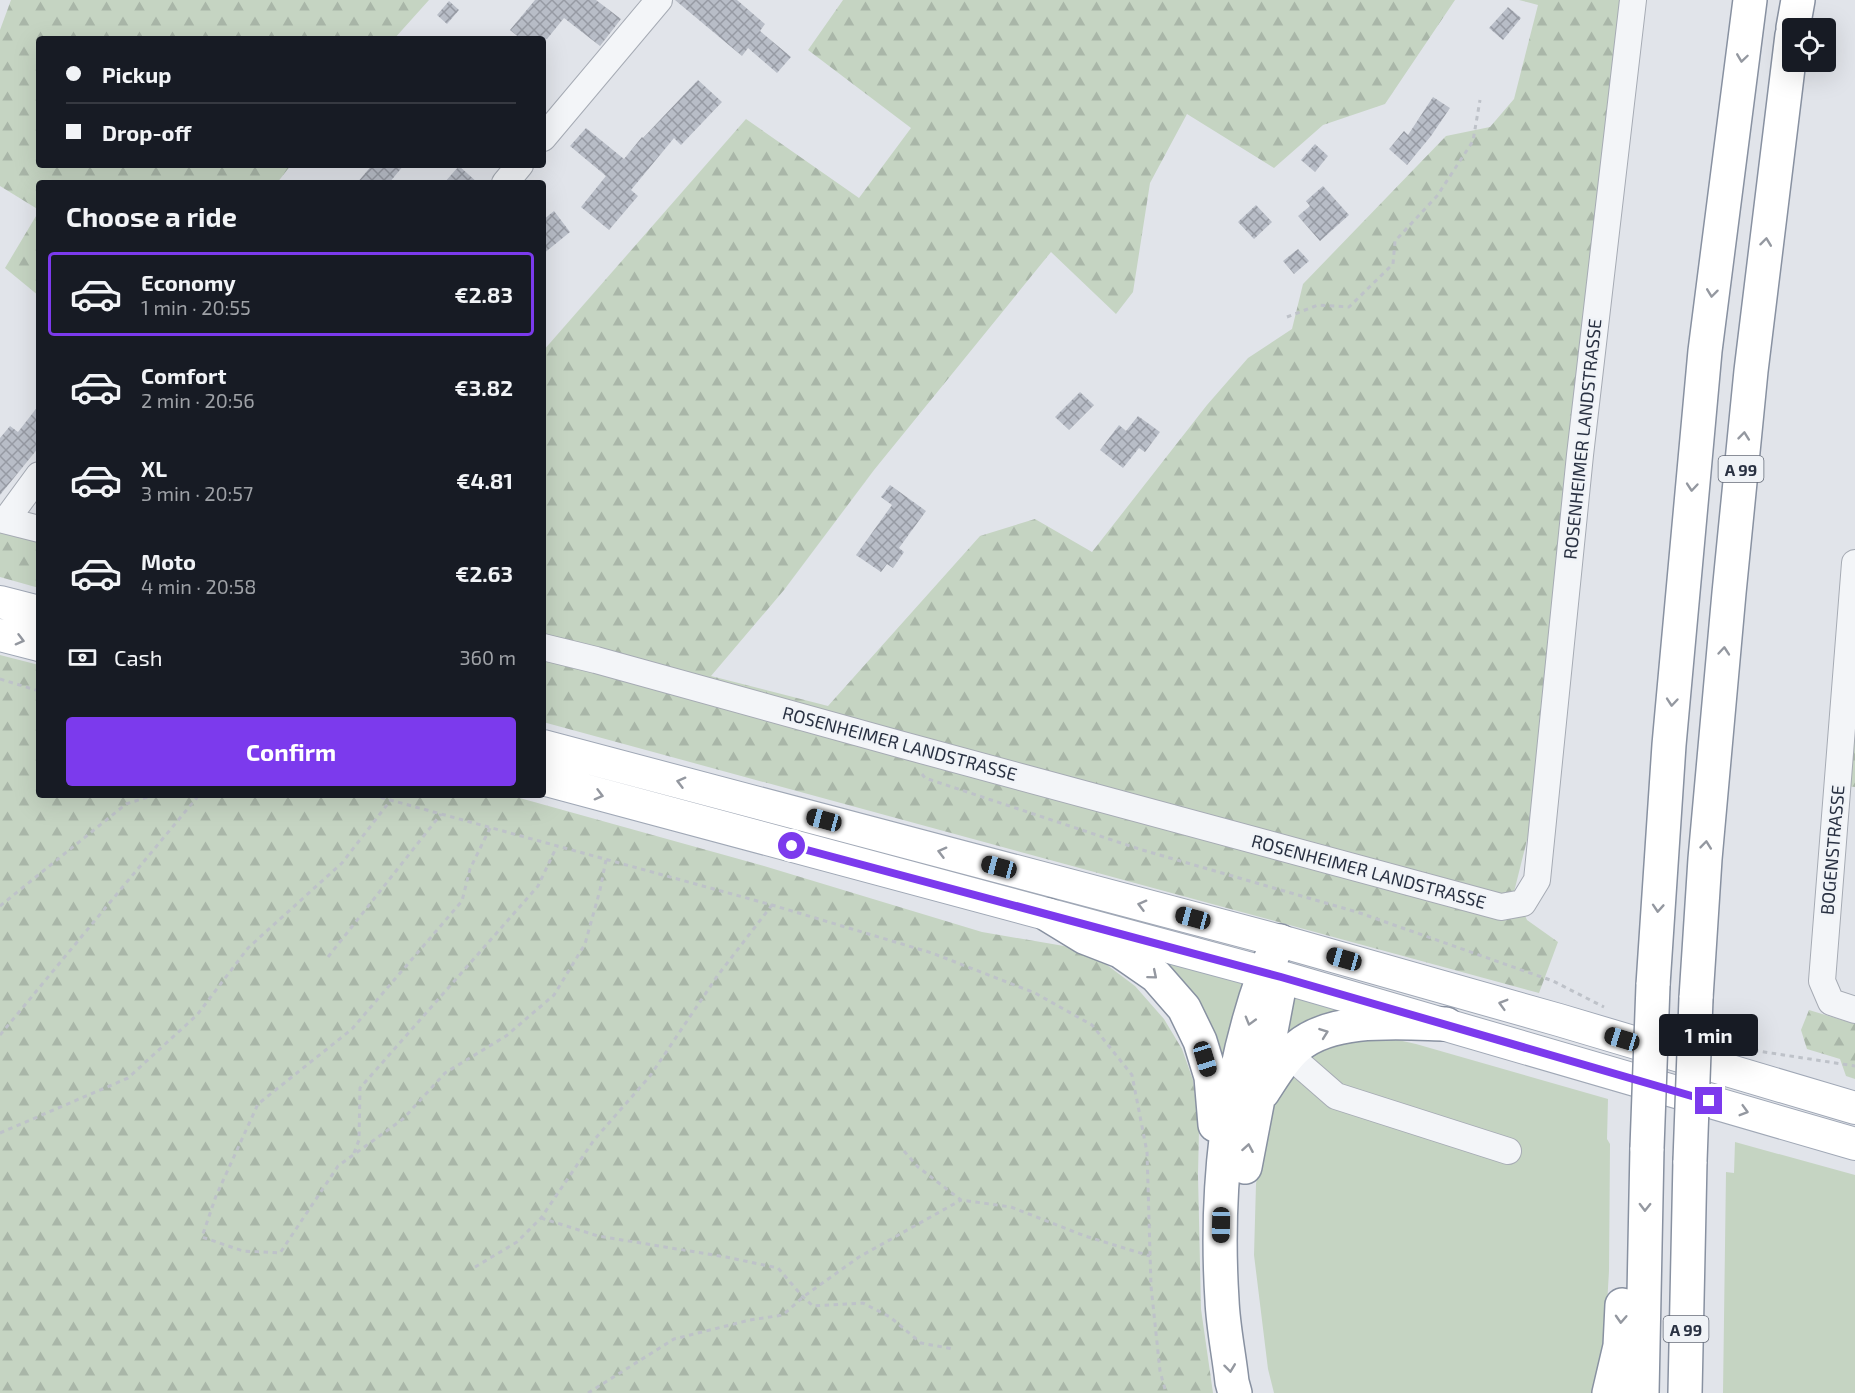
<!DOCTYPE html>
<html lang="en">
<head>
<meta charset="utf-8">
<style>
	body { margin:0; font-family:"Exo 2",sans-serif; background:#242831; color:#f1f3f6; height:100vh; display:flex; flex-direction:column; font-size:22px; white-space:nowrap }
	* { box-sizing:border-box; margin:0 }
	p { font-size:20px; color:#9ea1a6 }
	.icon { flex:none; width:33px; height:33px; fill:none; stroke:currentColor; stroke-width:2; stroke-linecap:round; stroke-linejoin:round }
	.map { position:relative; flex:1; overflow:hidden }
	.drawer { position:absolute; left:36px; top:180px; width:510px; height:618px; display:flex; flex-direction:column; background:#171b24; border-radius:6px; box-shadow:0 6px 24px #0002 }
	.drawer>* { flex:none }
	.top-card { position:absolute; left:36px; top:36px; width:510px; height:132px; border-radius:6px; box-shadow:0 6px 24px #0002; display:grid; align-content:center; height:132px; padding:0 30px; background:#171b24 }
	.buttons { position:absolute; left:1782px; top:18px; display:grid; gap:12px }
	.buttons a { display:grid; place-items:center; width:54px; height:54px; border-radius:6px; background:#171b24; box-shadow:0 6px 24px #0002; font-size:30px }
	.end { position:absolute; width:27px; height:27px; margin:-14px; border:8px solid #7c3aed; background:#fff; box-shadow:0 0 0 3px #fff }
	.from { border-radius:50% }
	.bubble { position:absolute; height:42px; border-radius:6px; background:#171b24; box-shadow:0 6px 24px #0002; font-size:20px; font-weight:700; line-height:42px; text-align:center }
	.car { position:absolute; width:18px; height:36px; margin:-18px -9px; border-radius:8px; box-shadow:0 0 4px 2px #0007; background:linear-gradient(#222 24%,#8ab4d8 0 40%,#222 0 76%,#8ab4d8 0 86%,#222 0) }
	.top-card b { display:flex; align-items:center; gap:21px; height:57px; font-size:22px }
	.top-card b+b { border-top:2px solid #363941 }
	.top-card i { width:15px; height:15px; background:#f1f3f6 }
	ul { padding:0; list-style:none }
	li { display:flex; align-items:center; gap:18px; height:84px; margin:0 12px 9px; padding:0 18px; border:3px solid transparent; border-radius:6px }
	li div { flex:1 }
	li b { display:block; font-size:22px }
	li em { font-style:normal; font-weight:700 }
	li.active { border-color:#7c3aed }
	li>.icon { width:54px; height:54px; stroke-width:1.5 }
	h2 { padding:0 30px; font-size:27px; line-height:72px }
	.pay { display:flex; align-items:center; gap:15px; height:66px; padding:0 30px; font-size:22px }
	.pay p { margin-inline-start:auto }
	.action { display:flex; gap:12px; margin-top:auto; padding:12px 30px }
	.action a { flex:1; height:69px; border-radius:6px; background:#7c3aed; color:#fff; font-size:24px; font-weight:700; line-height:69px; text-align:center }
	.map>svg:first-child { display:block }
	.green { fill:#c5d4c2 }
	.forest { fill:url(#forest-firs) }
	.building { fill:url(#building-cross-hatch) }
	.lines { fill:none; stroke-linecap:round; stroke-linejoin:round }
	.minor-casing { stroke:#a6abb4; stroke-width:28 }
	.major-casing { stroke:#a0a8b6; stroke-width:34 }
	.highway-casing { stroke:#8891a1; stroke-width:36 }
	.path { stroke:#bec2c9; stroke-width:3; stroke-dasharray:4.5 4.5; stroke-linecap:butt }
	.minor { stroke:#f3f5f8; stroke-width:26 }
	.major { stroke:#fff; stroke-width:32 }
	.highway { stroke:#fff; stroke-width:33 }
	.highway-bridge-casing { stroke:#8891a1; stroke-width:36; stroke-linecap:butt }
	.highway-bridge { stroke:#fff; stroke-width:33 }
	.oneway { stroke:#9498a0 }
	.route { stroke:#7c3aed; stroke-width:8 }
	.labels { text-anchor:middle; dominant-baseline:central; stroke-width:5; stroke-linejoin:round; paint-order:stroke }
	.shield { fill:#f0f3f7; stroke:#656b78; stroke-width:1.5 }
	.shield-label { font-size:16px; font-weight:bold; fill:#293142 }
	.street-label { font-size:18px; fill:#293142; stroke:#f0f3f7 }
</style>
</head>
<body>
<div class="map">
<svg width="1855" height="1393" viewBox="0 0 1855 1393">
	<defs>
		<pattern id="forest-firs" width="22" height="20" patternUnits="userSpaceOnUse" patternTransform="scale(1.5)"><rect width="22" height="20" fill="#c5d4c2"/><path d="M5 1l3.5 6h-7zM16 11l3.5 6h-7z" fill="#a9b6a8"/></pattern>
		<pattern id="building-cross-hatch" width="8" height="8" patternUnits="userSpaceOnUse" patternTransform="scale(1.5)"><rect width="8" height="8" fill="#b8bdc7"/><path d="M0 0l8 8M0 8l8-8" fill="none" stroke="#969aa3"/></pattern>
	</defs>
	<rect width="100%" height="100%" fill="#e1e4ea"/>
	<path class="green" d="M1156,958l88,24 -19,88z
		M1291,991l62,20 -76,42z
		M1371,1034l45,10 192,55 -1,40 3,5 -1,127 -5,85 -8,37h-322l-6,-24 -14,-114 2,-71 11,-68 10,-28 47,-44z
		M1735,1142l120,33v218h-132l3,-221 8,1z"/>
	<path class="forest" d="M11,0h418l-35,39h-355v126h252l-14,18h-238v27l-39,-24v-156z
		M843,0h612l-70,104 -62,21 -49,43 -87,-54 -37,69 -17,109 -17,22 -65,-62 -177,218 -90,120 -73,86 117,30 152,-170 55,-17 57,33 115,-147 41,-47 44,-29 11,-45 143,-148 44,-9 24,-28 24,-94 -19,-5h108l-97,828 -16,64 13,28 31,22 -19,51 -996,-271v-371l203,-232 113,79 52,-70 -103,-78z
		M39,211v85l-34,-28z
		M0,532l39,10v46l-39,-11z
		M0,655l39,10v130h470l255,71 218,66 82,14 35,13 36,27 29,33 18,30 11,31 6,50 -1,45 3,134 12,84h-1213z
		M1855,681v106l-9,-1z
		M1809,1010l46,14v55l-9,-3 -6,-17 -33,-10 -6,-19z"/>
	<path class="building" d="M535,0h61l25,19 -21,27 -36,-28 -17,21h-26l-11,-9z
		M675,0h62l28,24 -5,7 31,26 -14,16 -29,-25 -6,8z
		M449,1l10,9 -12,14 -10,-9z
		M1508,7l13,11 -18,22 -14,-12z
		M698,80l24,22 -41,43 -7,-7 -43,52 7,6 -29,34 -28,-23 25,-31 -36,-30 16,-18 38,31 18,-22 1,1z
		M1433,97l17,11 -19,28 -24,29 -18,-16 15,-18 4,4z
		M1315,144l13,12 -13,16 -14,-12z
		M372,165h32l-15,18h-32z
		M459,166l19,17h-34z
		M1323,186l26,29 -29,26 -22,-25 12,-10 -4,-5z
		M1256,205l16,17 -18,17 -16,-17z
		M554,211l16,21 -27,22v-34z
		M1298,249l11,12 -15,13 -11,-13z
		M1080,392l14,13 -25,25 -14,-13z
		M39,405v42l-39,48v-57l10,-12 8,6z
		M1138,416l22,16 -15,20 -6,-4 -16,20 -23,-18 19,-25 7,6z
		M890,485l36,26 -27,37 5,4 -11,16 -6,-4 -6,8 -25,-17 36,-50 -11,-8z"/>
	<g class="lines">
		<g class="minor-casing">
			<path id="minor" d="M543,138l116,-138
				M505,183l15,-18
				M0,519l39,10
				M6,520l33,-45
				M1855,563l-33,418 9,21 24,8
				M543,647l53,13 303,84 602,163 22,-4 14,-23 43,-425 53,-455
				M1289,1055l47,41 172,55"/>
		</g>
		<g class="major-casing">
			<path id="major" d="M0,602l39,10
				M0,635l39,10
				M543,746l737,195 279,79 296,88
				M543,779l738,198 574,167"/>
		</g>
		<g class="highway-casing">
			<path id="highway" d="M1793,28l5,-28
				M1048,915l36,22 36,14 36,25 28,32 16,33 11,36 4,48
				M1653,985l16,-240 36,-394 45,-351
				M1696,998l9,-139 24,-266 22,-222 41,-336
				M1263,1092c10,-15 20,-33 34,-45 36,-31 105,-24 149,-23
				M1245,1167l33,-173
				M1235,1393l-3,-11c-3,-28 -9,-55 -10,-82 -7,-108 5,-224 42,-326 4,-11 10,-22 16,-33
				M1609,1393l11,-47 2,-41
				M1642,1393l5,-245
				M1685,1393l5,-232"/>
		</g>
		<path class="path" d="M1287,317l31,-12 31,2 44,-43 2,-23 42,-45 36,-55 7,-41
			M0,679l39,12
			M922,774l3,4 214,71 218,63 196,69 51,26
			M372,795l400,110 160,48 103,40 57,32 40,50 15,77 4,134 9,85 6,22
			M490,828l-20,41 -8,32 -110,128 -94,75 -42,92 -14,41 41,14 37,2 58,-87 65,-47 42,-46 61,-37 48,-41 31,-51 15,-54 6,-30
			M0,906l126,-102 28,-9
			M328,957l113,-143
			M0,1035l199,-240
			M1745,1049l110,17
			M0,1133l128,-55 69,-63 51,-67 94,-85 48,-62
			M904,1151l14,16 43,33 50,7 74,29 65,20
			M354,1153l5,-13 1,-52 178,-202 19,-40
			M541,1218l57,18 128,21 52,11 25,29 10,9 50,-3 27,14 31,26 32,6
			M475,1267l42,-25 24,-24 53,-78 56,-64 68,-101 54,-70
			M588,1393l86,-54 76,-19 33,-5 20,-18 56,-40 102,-57"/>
		<use href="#minor" class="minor"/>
		<use href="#major" class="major"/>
		<use href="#highway" class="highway"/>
		<g class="highway-bridge-casing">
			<path id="highway-bridge" d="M1647,1148l6,-163
				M1690,1161l6,-163"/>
		</g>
		<use href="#highway-bridge" class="highway-bridge"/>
	</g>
	<defs><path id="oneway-chevron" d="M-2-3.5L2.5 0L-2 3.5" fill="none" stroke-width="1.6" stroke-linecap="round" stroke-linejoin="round" transform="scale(1.5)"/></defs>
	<g class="oneway">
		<use href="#oneway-chevron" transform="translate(1742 58) rotate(98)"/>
		<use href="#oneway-chevron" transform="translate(1766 242) rotate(-83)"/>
		<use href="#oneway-chevron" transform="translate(1712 293) rotate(97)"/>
		<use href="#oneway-chevron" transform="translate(1744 436) rotate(-84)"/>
		<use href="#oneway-chevron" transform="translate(1692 487) rotate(95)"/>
		<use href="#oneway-chevron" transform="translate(20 640) rotate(15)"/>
		<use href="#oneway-chevron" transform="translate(1724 651) rotate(-85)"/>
		<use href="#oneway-chevron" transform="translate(1672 702) rotate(95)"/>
		<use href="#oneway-chevron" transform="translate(681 782) rotate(-165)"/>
		<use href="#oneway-chevron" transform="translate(599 795) rotate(15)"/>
		<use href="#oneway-chevron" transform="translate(1706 845) rotate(-84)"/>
		<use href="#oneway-chevron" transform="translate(942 852) rotate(-165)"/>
		<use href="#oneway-chevron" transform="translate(1142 905) rotate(-165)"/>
		<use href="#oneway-chevron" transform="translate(1658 908) rotate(94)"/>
		<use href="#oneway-chevron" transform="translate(1153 975) rotate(40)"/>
		<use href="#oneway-chevron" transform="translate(1503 1004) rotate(-164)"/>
		<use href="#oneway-chevron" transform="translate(1250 1021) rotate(106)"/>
		<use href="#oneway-chevron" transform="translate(1324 1033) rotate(-20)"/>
		<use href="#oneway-chevron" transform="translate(1744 1111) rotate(16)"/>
		<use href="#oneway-chevron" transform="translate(1248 1148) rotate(-80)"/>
		<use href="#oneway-chevron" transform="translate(1645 1207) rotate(91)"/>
		<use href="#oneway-chevron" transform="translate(1621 1319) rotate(93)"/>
		<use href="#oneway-chevron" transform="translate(1230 1368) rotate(83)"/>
	</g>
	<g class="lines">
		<path class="route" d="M792,846l489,131 428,124"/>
	</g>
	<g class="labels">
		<g class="shield">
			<rect x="1718.5" y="456" width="45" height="26" rx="4.5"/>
			<rect x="1663.5" y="1316" width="45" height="26" rx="4.5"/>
		</g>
		<g class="shield-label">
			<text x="1741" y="469">A 99</text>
			<text x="1686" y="1329">A 99</text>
		</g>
		<g class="street-label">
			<text transform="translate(1582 439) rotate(-84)">ROSENHEIMER LANDSTRASSE</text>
			<text transform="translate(900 743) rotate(15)">ROSENHEIMER LANDSTRASSE</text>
			<text transform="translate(1832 850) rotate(-85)">BOGENSTRASSE</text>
			<text transform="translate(1369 871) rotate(15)">ROSENHEIMER LANDSTRASSE</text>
		</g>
	</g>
</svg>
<div class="buttons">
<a><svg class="icon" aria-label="locate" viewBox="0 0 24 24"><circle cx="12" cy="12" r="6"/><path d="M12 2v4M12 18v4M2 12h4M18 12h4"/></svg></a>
</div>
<i class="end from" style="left:792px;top:846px"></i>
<i class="end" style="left:1709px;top:1101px"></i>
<div class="bubble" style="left:1659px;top:1014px;width:99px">1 min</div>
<i class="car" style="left:824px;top:820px;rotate:285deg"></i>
<i class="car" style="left:999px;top:867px;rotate:285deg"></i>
<i class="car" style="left:1193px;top:918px;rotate:285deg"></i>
<i class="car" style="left:1344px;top:959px;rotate:286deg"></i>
<i class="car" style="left:1622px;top:1039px;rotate:287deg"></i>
<i class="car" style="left:1205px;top:1059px;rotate:163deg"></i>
<i class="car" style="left:1221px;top:1225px;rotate:181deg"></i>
<div class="top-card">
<b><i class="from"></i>Pickup</b>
<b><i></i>Drop-off</b>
</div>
<section class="drawer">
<h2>Choose a ride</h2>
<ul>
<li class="active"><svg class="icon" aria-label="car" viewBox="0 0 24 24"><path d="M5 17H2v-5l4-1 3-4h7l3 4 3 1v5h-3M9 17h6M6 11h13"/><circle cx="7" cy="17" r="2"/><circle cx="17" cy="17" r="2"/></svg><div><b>Economy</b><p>1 min · 20:55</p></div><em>€2.83</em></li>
<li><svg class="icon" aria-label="car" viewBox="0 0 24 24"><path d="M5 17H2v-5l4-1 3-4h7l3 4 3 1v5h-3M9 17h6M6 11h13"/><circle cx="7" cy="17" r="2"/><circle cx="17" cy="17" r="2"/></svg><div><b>Comfort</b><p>2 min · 20:56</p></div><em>€3.82</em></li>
<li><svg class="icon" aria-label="car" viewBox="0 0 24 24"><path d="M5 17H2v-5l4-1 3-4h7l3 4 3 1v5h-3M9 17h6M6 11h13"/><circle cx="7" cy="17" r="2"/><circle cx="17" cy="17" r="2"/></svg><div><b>XL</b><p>3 min · 20:57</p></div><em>€4.81</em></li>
<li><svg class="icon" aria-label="car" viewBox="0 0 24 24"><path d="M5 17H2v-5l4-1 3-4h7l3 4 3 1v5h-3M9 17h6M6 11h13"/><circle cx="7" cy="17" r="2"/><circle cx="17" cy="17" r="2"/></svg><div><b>Moto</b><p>4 min · 20:58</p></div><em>€2.63</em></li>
</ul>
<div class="pay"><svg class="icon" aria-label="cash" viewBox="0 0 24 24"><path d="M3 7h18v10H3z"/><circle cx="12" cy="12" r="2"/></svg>Cash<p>360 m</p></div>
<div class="action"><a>Confirm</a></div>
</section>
</div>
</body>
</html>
